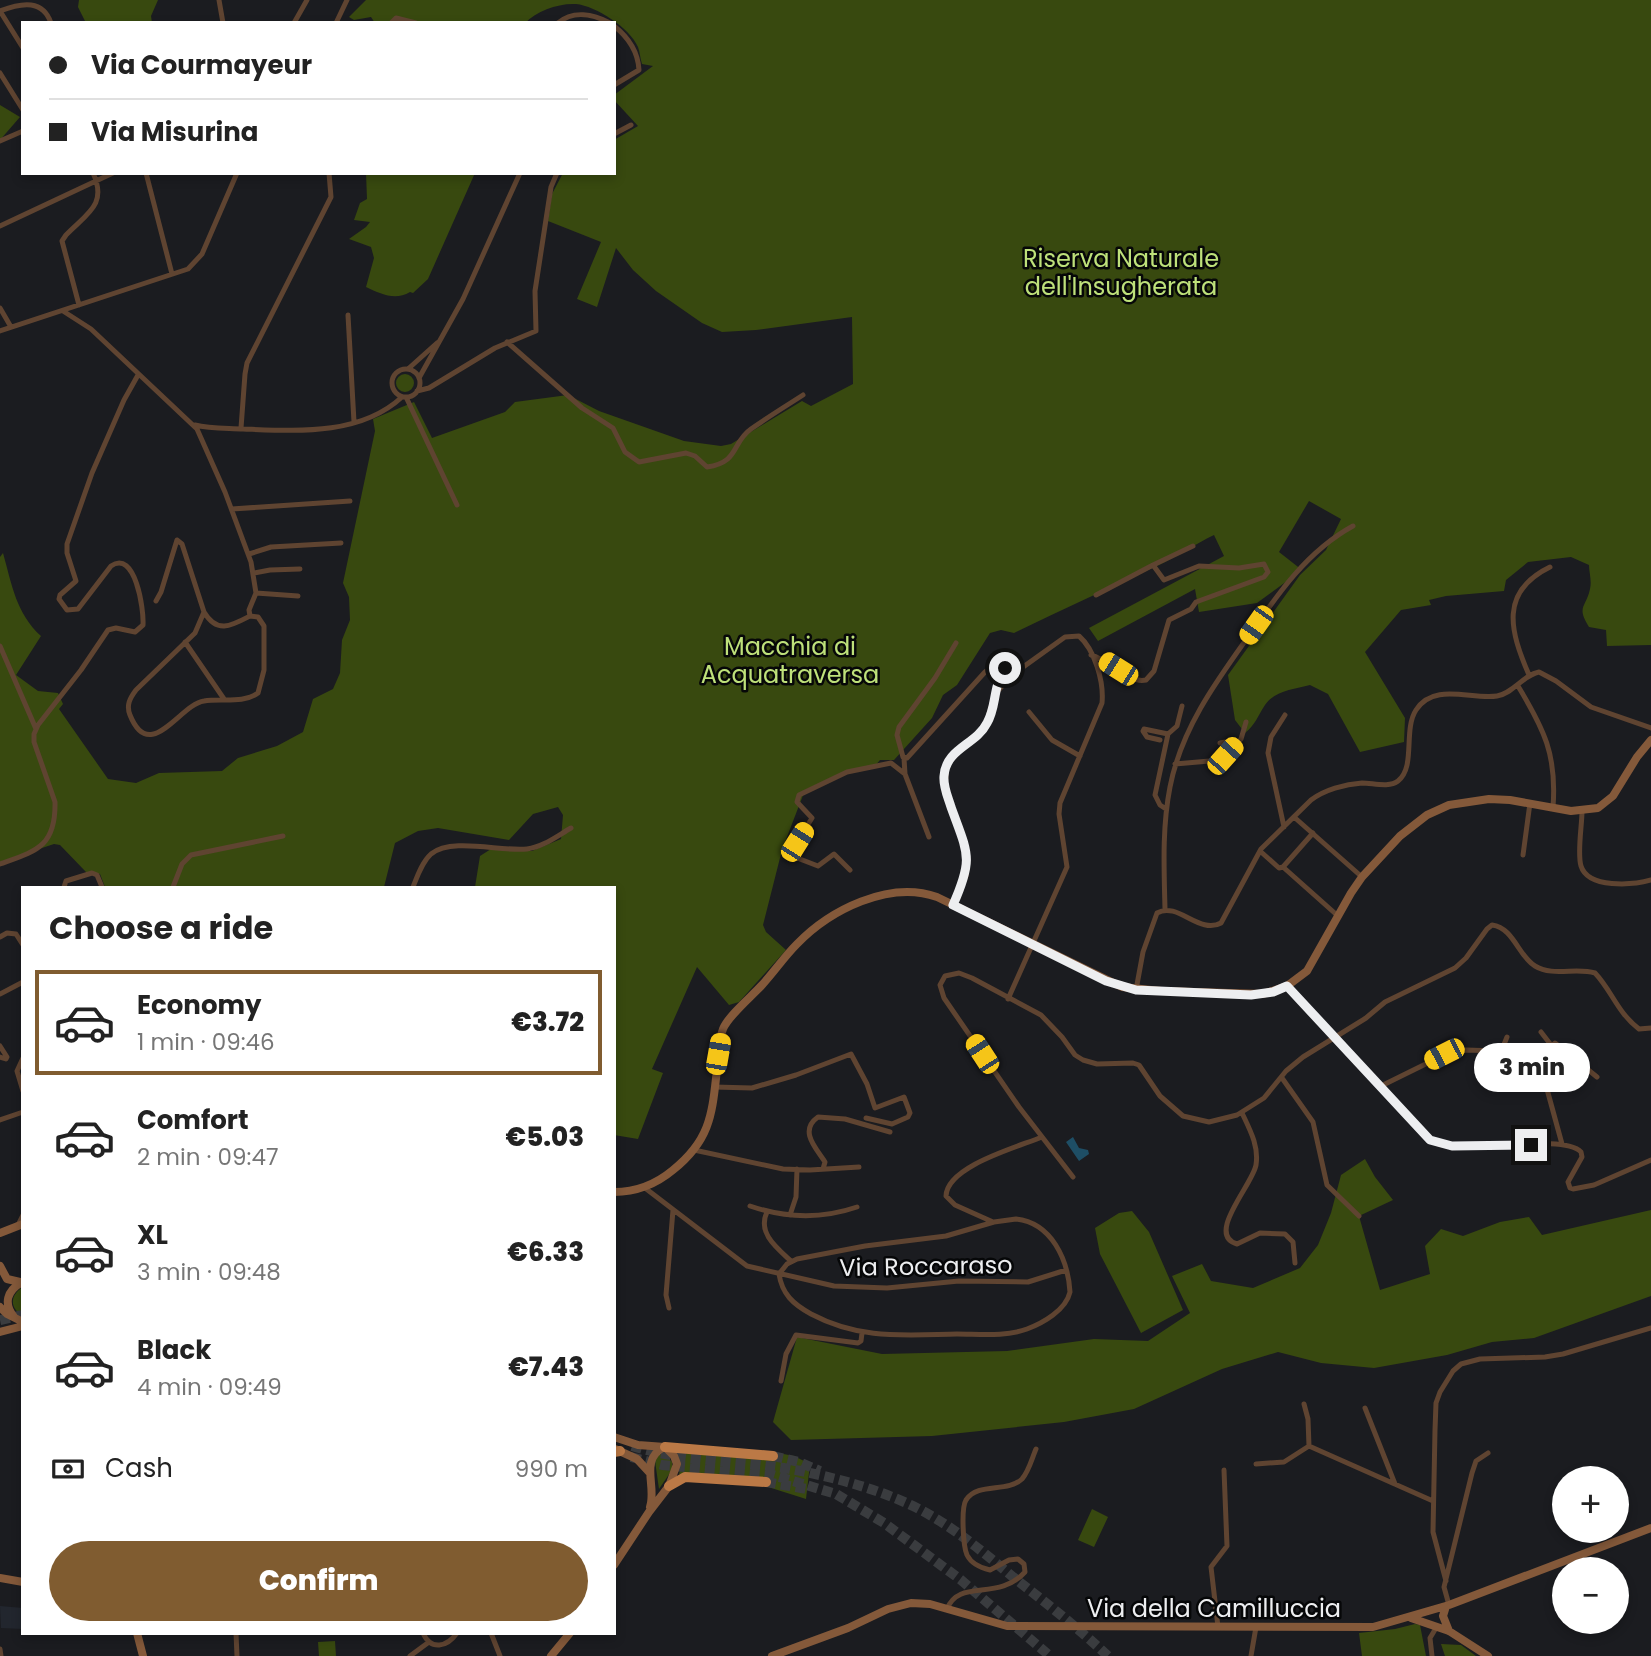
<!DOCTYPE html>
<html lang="en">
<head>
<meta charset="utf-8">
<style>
	body { margin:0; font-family:Poppins,sans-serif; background:#f2f2f2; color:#222; height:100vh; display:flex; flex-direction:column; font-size:26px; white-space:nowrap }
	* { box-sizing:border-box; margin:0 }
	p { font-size:23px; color:#767676 }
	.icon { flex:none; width:38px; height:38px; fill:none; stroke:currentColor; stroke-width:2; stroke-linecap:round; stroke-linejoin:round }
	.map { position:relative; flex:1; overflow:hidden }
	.drawer { position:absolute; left:21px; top:886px; width:595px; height:749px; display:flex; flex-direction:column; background:#fff; border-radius:0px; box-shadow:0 4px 10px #0003 }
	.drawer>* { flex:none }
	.hud { position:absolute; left:21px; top:21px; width:595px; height:154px; border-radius:0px; box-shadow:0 4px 10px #0003; display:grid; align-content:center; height:154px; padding:0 28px; background:#fff }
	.buttons { position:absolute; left:1552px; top:1466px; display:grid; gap:14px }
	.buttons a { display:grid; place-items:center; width:77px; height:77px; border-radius:50%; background:#fff; box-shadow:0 4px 10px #0003; font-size:35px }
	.end { position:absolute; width:32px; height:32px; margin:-16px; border:9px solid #edeef0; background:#111; box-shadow:0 0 0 4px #111 }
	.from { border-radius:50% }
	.bubble { position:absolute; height:49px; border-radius:24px; background:#fff; box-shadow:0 4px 10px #0003; font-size:23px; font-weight:800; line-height:49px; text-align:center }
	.car { position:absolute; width:21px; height:42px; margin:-21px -10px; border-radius:9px; box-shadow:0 0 5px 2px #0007; background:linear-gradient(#f5c518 24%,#345 0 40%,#f5c518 0 76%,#345 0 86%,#f5c518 0) }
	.hud b { display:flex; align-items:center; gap:24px; height:66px; font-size:26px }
	.hud b+b { border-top:2px solid #e0e0e0 }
	.hud i { width:18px; height:18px; background:#222 }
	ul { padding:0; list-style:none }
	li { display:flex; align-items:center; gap:21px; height:105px; margin:0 14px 10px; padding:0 14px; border:4px solid transparent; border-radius:0px }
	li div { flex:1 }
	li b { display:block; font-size:26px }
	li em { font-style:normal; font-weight:800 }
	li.on { border-color:#805c30 }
	li>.icon { width:63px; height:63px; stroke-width:1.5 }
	h2 { padding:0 28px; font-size:32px; line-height:84px }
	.pay { display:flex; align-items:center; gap:18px; height:77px; padding:0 28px; font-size:26px }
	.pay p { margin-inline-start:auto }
	.cta { display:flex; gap:14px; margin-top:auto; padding:14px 28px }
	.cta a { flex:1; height:80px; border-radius:42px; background:#805c30; color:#fff; font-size:28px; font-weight:800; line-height:80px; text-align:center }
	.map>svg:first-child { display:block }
	.built { fill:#22262e }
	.green { fill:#38490f }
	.water { fill:#1e4e65 }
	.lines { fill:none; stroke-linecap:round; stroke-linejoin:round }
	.highway-tunnel { stroke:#3a3c3f; stroke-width:10; stroke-dasharray:10 5; stroke-linecap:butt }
	.street { stroke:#5f4431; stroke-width:5 }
	.secondary { stroke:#84593a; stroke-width:8 }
	.highway { stroke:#bb7946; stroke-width:10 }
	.route { stroke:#edeef0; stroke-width:9 }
	.labels { text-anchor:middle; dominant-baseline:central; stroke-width:5; stroke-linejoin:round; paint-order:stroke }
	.park-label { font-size:24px; fill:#bee17a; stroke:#060708 }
	.street-label { font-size:24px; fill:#edeef0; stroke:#060708 }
</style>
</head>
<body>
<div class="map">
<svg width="1651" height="1656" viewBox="0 0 1651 1656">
	<rect width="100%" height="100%" fill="#1b1c20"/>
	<path class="built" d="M0,1606l23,2v21l-22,-1z"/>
	<path class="green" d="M79,0h79l-7,16 1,7h-66l-8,-16z
		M366,0h1285v645l-44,1 -1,-16 -17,-3c-13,-21 -3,-19 1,-38 2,-8 -1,-17 -1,-24l-18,-8 -43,5 -22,18 -2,11 -58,5 -17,4 2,5 -30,5 -36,42 40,66 -1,24 -44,10 -32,-58 -18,-9c-16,4 -36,6 -45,20 -8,12 -9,19 -20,28l-10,-13 -7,-45 72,-100 26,-25 15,-31 -32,-18 -30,51 23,18 -45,33 -58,9 -4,-23 -97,52 -9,-13 135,-72 -10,-21c-19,9 -38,22 -57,31 -48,22 -96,44 -143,67l-13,-3 -11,3 -33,52 -14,10 -11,23 -38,42h-14l-5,6 -26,4 -44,20 -23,60 -19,75 3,7 20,18 -47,52 -10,3 -32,-38 -45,102 11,4 -25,66 -24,-4v-248h-139l5,-31 11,-7 41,2 29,-12 2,-24 -5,-8 -25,7 -24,26 -71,-12 -20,3 -23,12 -11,44h-279l-5,-13 -14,-2 -26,-27 -6,-1 -54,18v-305l3,-4c9,32 13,60 38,83l-25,39 22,16 20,2 5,11 -4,5 49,70 28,4 23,-10 63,-2 16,-13 39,-12 26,-14 10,-33 20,-10 7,-16 2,-33 8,-20 -1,-23 -6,-14 32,-152 -2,-12 41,-17 18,36 73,-26 10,-10 53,-7 31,16 85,30 37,5 10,-2 71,-43 9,5 42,-22 -1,-67 -96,13 -34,2 -20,-9 -46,-32 -23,-21 -17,-22 -19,59 -20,-8 24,-57 -53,-21 4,-27 11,-21h51v-33l24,-14 -24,-26v-5l39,-29 -11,-2c-2,-6 -2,-12 -4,-17 -8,-19 -42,-41 -62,-43 -18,-1 -39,7 -51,19h-150l-4,-6 -17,3 -5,-3z
		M0,105l20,12 -20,23z
		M366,173h109l-47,106 -15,14 -3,-1c-15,9 -29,2 -44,-5l8,-29 -3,-11 -22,-8 17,-12 4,-5 -16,-2 6,-17 7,-4z
		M396 383a9 9 0 1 1 18 0a9 9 0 1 1-18 0Z
		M1365,1159l10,18 18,23 -34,16 21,74 50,-16 -5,-28 16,-17 22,7 37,-14 29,-5 13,18 109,-25v86l-117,42 -42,4 -45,13 -73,13 -53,-5 -43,-11 -56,17 -88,40 -70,13 -132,14 -141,4 -18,-18 24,-85 85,17 125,-3 87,-12 54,2 42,-28 -18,-37 30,-12 9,17 42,7 47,-20 18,-23 13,-32 10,-38z
		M1132,1211l17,21 34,78 -42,23 -41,-79 -5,-26 24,-15z
		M23,1287v29c-14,-8 -13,-21 0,-29z
		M773,1452l21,4 16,8 -4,35 -41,-13 -86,-12 3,-10 -4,-11 64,3z
		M664,1453l8,9v8l-13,19 -4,-28 4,-6z
		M1092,1509l16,8 -14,30 -16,-7z
		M1415,1624l5,1 6,31h-64l-3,-23 36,-4z
		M335,1641l1,15h-17l-1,-14z
		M1441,1644l20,1 15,11h-31z"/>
	<path class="water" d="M1073,1137l6,11 9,2 1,4 -10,7 -13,-19z"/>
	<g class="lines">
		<path class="highway-tunnel" d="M0,1320l23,-5
			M632,1446c55,17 113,14 169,25 39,8 76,18 112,35 37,18 69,45 100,71 32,25 65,51 95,79
			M773,1456l26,6 21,9
			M631,1457l31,8 111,10 63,19 48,29 77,57 89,76
			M766,1482l41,7"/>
		<path class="street" d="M219,0l4,23
			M294,23l13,-23
			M336,23l11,-23
			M391,23l5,-5 20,5
			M558,23c15,-13 35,-9 52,0
			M614,26c14,11 24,25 25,44l-25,15
			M23,48l-23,-37c23,-9 43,-11 51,12
			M0,73l23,37
			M614,134l17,-9
			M0,141l23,-10
			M146,173l26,101
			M0,226l113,-53
			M79,305l-17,-64 4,-6c20,-21 42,-30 27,-62
			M0,308l11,19
			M63,311l28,18 106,100 28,63 26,70 5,31 -7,17 1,6
			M348,315l6,107
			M0,331l188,-62 14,-15 35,-81
			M507,342l75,66 31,20 12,24 14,10 47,-9 9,3 12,11c33,-5 24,-24 44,-38 17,-12 35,-23 52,-34
			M392 383a14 14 0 1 1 28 0a14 14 0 1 1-28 0Z
			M408,369l29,-26
			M419,378l44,-79 57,-126
			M417,391l12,-3 66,-40 41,-17 -1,-40 16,-104 6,-14
			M406,397l51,108
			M195,425c15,4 33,3 48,4 53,2 117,7 159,-32
			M241,428l4,-54 2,-11 84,-166 -2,-24
			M232,509l118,-8
			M249,554l22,-7 70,-4
			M1153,565l40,-19
			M254,573l16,-3 30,-1
			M256,593l42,3
			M156,601l5,-9 16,-52 5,4 22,68c13,22 27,14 46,4
			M204,612l-9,21 -59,57c-6,8 -10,15 -6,25 20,50 50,-11 74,-14 17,-3 39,3 54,-8l6,-23v-44l-6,-9 -8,-1
			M185,642l39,57
			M956,643l-21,35 -36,49 -2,8 6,22 4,1 78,-86 8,-6 9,-3 3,5 -8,13 -2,13
			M0,646l36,83
			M1091,655c18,5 37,29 55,25l8,-9 15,-51 22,-11 5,-7 68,-25 4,-5 -4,-8 -25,4 -40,-2 -35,14 -11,-15 -57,30
			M1529,675c-19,-44 -30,-83 21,-108
			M1518,686c26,43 39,69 35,121
			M1029,712l23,28 28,16
			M1160,740l-13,-3 -4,-6 1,-2 24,5
			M1220,743l11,-2 5,3
			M904,758l1,16 24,63
			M1175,764l46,-4 20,-21 5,-17
			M1166,809l-6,-4 -5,-10 13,-61 9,-8 5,-20
			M1582,811c0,15 -5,42 -1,55 7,23 52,19 70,14
			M1294,817l68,60
			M1284,827l-16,-74 3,-16 14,-22
			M1260,851l19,17 4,-1 55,49
			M1523,855l7,-52
			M0,864c36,-13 56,-17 55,-62l-21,-60v-8l4,-9 43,-55 27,-40 8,-2 19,4 8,-7c1,-16 -8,-76 -32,-59l-33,43 -11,1 -8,-11 1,-4 16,-14 -9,-28v-9l25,-71 32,-73 14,-25
			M1283,867l30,-34
			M850,870l-16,-16 -16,12 -26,-10 5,-14 15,-24 -15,-16 2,-7 48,-23 44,-9 14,11
			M64,887l2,-6 26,-8 5,2 5,12
			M173,887l9,-23 9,-9 92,-19
			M413,887c4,-10 9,-25 18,-33 21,-17 70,-2 96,-5 16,-2 30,-13 44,-21
			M953,905l13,-29 2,-17 -23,-72 2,-23 6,-10 32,-27 10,-33 17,-19 53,-38 14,-1c16,14 25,46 23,67l-42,100 -1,11 8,53 -59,132
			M1165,909c-1,-41 -3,-81 5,-122 11,-57 45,-104 78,-150 29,-42 59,-86 105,-111
			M0,937l7,-4 9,1 7,11
			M1287,986c37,41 74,82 113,122 11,12 23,31 39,36 31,10 123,-11 142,8l1,5 -14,25 2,6 3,1 21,-4 57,-25
			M1136,990l7,-38 14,-39c21,-12 42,22 64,10l40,-74 50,-49c13,-10 34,-16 51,-17 11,0 27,5 36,-2 18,-14 5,-51 18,-71 18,-28 55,-10 81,-14 17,-3 26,-21 42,-24l17,9 35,26 60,21
			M0,994l23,-12
			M1541,1032l10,13
			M0,1046l7,11 -1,2 -6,-2
			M23,1058l-6,13 6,20
			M1282,1078l31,44 14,63 32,31
			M714,1087l38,1 44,-13 55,-21 16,30 8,24 29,-11 6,16 -2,4 -16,7 -26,-6
			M1379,1087l71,-35 16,-2 31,1 6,-4 4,-10
			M1242,1113c8,17 17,33 14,52 -3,19 -51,70 -19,79l23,-11 25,1 8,8 2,21
			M0,1120l23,-8
			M1562,1144l-23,-84 16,-17 42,34
			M694,1150l89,19 27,1 49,-3
			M823,1169l2,-7c-8,-13 -27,-31 -7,-45l27,2 45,13
			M1073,1177l-54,-70 -75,-109 -4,-13 5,-9 14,-3 13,5 69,37 21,22 13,18 8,5 14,4 36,-1 6,2 21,31 23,20 26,6 28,-7 27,-17 22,-27 17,-14 63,-39 19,-16 70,-34 11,-10 21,-29 5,-4c22,3 26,31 43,41 18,11 41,1 60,7 17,18 22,39 44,56l12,-1
			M645,1188l102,78 87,20 53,2 72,-7 69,1 38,-12
			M750,1206c35,12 72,13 107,1
			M767,1212c-10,21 10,36 24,49
			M790,1215l6,-18 1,-28
			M1016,1219c36,4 52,41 54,73 -4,18 -27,31 -43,37 -21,8 -48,5 -70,5 -54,1 -97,6 -146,-20 -18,-10 -29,-20 -32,-40l8,-10 10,-5 68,-13 81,-10 48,-14z
			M993,1222l-38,-17 -9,-9c1,-30 72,-49 96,-59
			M18,1225l5,-10
			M669,1308l-3,-13 7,-85
			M781,1381l5,-27 10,-19 62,8 3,-2 1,-8
			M1304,1404l4,15 1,27 124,55
			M1365,1408l30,76
			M1256,1464l28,-2 25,-16
			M1446,1581l-13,-49 2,-102 1,-27 4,-11 13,-21 8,-7 19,-5 65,-2 18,-3 88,-26
			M1449,1605l-5,-18 28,-114 4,-12 12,-8
			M947,1609c12,-31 51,-7 78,-37l-1,-8 -6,-5 -9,1 -19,10c-9,-2 -19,-7 -23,-15 -4,-9 -6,-47 -1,-55 12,-18 41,-7 56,-21 7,-8 10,-21 14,-30
			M1218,1627l-7,-60 16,-21 -3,-76
			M236,1633l1,23
			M423,1633c8,18 24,14 34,0
			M491,1633l9,23
			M0,1649l1,7
			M410,1656l19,-14
			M1251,1656l5,-29
			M1432,1656l-2,-18 6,-10"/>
		<path class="secondary" d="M614,1192c23,0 41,-7 59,-22 41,-33 39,-61 45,-109 1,-11 1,-22 5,-32 5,-13 29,-33 39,-44 12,-13 22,-28 35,-41 33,-34 92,-64 140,-47l185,90 39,4 102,3 24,-8 20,-15 44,-78 11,-16 38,-41 27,-21 22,-10 40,-6 21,1 61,11 27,-3 15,-12 24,-39 14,-17
			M0,1233l23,-9
			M0,1266l7,13 13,3
			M0,1307l7,7 16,8
			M14,1317c-11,-14 -7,-26 8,-35
			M0,1332l23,-6
			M614,1437l24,8 27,2 9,9 3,8 -8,22 -20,26 -35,53
			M615,1449l22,10 12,13
			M650,1507c7,-21 -11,-47 14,-60
			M0,1578l23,4
			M1446,1606l-3,10 6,15
			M1411,1618l38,13 39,25
			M137,1633l6,23
			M551,1656l19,-23
			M772,1656l76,-28 40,-19 23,-6 19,1 77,22 366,1 76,-22 202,-77"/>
		<path class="highway" d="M665,1447l108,9
			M614,1452l6,-1
			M669,1486l16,-9 81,5"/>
	</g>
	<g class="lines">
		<path class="route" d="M1005,668c-13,21 -8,38 -18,55 -11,22 -41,25 -43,53 -1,11 4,21 7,31 17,47 23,51 2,98l153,76 30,9 115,5 22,-3 14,-6 143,154 22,6 79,-1"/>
	</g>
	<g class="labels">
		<g class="park-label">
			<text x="1121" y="258">Riserva Naturale<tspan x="1121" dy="28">dell'Insugherata</tspan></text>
			<text x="790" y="646">Macchia di<tspan x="790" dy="28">Acquatraversa</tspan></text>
		</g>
		<g class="street-label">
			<text transform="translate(926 1266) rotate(-1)">Via Roccaraso</text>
			<text x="1214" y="1608">Via della Camilluccia</text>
		</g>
	</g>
</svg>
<div class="buttons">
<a>+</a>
<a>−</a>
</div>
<i class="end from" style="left:1005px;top:668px"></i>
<i class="end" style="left:1531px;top:1145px"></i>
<div class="bubble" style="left:1474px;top:1043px;width:116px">3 min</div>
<i class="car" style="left:1256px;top:625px;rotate:215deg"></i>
<i class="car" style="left:1118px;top:669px;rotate:302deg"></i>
<i class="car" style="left:1225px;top:756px;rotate:42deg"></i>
<i class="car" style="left:797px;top:842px;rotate:32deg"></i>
<i class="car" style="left:718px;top:1054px;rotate:10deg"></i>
<i class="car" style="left:982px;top:1054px;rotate:327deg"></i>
<i class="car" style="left:1444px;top:1054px;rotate:243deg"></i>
<div class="hud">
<b><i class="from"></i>Via Courmayeur</b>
<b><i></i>Via Misurina</b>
</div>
<section class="drawer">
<h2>Choose a ride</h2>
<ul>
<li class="on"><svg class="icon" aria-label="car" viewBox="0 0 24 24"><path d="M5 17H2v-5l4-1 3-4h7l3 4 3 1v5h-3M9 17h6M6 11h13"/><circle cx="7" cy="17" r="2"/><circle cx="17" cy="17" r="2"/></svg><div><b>Economy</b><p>1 min · 09:46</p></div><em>€3.72</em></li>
<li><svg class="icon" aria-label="car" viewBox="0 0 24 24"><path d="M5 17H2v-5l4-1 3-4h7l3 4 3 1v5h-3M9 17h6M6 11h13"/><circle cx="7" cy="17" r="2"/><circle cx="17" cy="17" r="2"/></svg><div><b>Comfort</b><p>2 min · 09:47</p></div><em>€5.03</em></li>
<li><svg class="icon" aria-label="car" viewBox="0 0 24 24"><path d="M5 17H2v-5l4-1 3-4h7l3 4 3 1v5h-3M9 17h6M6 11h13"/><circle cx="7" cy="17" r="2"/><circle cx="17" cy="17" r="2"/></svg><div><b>XL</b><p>3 min · 09:48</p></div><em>€6.33</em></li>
<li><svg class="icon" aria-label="car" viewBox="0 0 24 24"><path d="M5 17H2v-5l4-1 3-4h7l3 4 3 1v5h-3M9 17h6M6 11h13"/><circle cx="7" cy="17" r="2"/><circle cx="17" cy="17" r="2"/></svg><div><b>Black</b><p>4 min · 09:49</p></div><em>€7.43</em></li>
</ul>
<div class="pay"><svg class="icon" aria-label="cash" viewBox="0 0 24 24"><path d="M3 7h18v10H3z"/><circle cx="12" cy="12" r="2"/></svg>Cash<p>990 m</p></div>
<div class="cta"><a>Confirm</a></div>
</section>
</div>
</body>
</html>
